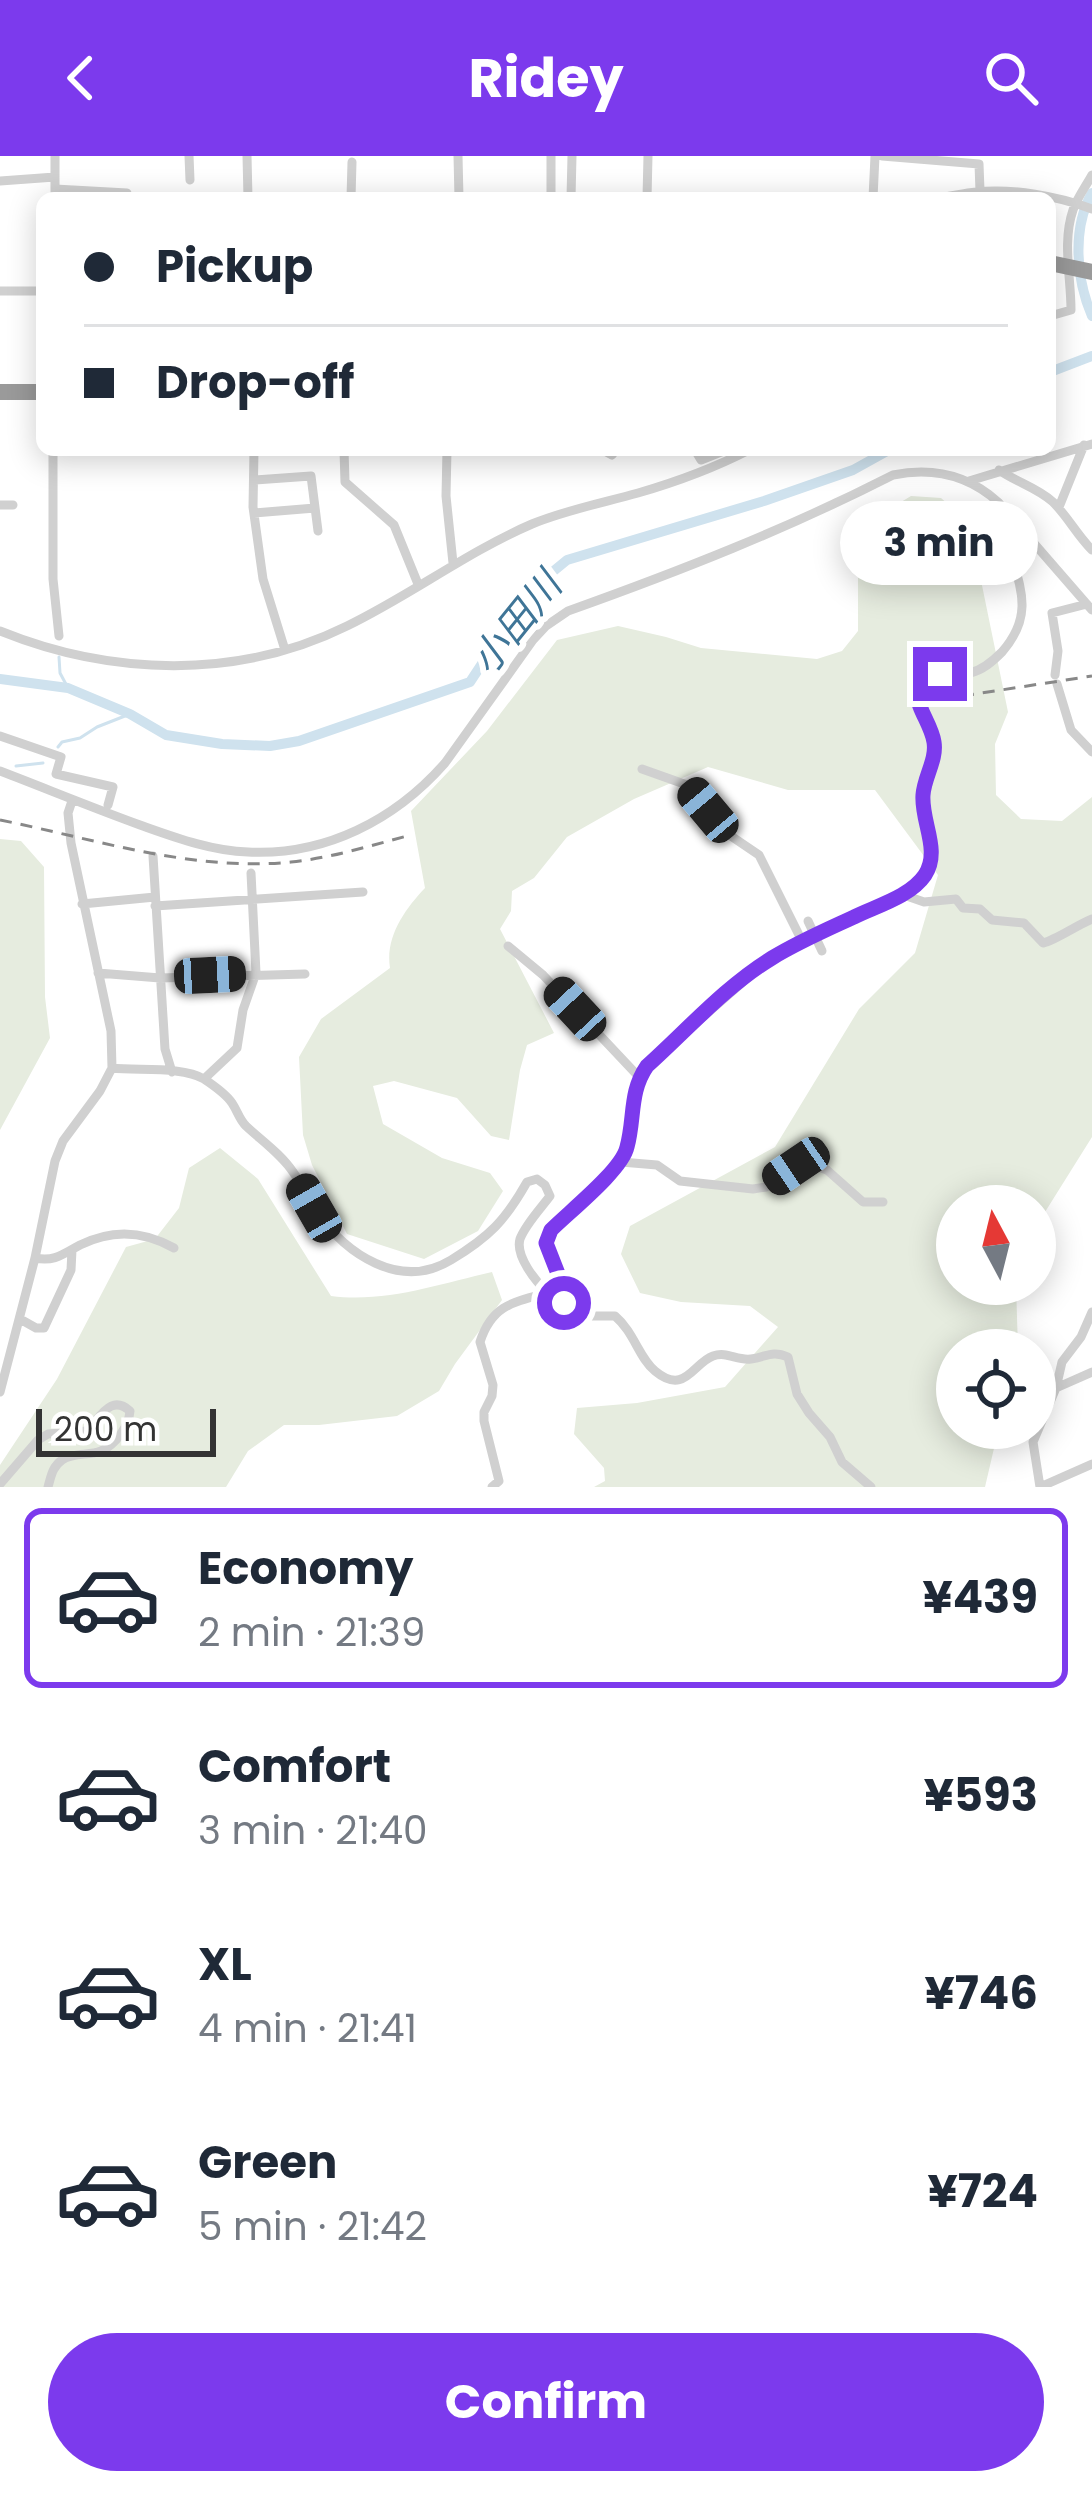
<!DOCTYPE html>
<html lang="en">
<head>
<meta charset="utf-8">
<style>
	body { margin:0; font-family:Poppins,"Noto Sans JP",sans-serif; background:#f2f2f3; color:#1f2937; height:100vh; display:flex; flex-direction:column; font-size:45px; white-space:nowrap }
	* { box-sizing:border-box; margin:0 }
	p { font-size:39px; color:#747a83 }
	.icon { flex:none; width:66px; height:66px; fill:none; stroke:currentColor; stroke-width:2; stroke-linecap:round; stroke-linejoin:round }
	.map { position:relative; height:1331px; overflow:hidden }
	.side { display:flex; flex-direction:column; background:#fff; flex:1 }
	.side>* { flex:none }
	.hud { position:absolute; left:36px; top:36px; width:1020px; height:264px; border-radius:18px; box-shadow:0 6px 30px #0003; display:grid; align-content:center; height:264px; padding:0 48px; background:#fff }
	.needle { width:78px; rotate:353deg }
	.fabs { position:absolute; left:936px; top:1029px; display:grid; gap:24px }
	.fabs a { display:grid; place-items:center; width:120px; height:120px; border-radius:50%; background:#fff; box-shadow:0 6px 30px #0003; font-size:60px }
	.scale { position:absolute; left:36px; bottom:30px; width:180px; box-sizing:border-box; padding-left:12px; border:6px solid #333; border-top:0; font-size:33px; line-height:42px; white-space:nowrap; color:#333; -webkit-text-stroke:9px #fff; paint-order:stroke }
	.end { position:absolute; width:54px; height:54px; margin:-27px; border:15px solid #7c3aed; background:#fff; box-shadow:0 0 0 6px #fff }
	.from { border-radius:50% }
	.bubble { position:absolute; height:84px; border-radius:42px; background:#fff; box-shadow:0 6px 30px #0003; font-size:39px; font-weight:700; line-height:84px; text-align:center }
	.car { position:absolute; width:36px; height:72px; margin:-36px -18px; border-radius:15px; box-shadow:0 0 9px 3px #0007; background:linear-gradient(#222 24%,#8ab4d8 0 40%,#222 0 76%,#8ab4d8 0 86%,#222 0) }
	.hud b { display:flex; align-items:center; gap:42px; height:114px; font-size:45px }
	.hud b+b { border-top:3px solid #e0e1e3 }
	.hud i { width:30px; height:30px; background:#1f2937 }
	ul { padding:21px 0 0; list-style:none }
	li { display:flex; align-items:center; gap:36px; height:180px; margin:0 24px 18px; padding:0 24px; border:6px solid transparent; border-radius:18px }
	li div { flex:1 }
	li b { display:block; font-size:45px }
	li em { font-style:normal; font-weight:700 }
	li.active { border-color:#7c3aed }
	li>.icon { width:108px; height:108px; stroke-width:1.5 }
	.button { display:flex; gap:24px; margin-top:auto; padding:24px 48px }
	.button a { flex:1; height:138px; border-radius:72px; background:#7c3aed; color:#fff; font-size:48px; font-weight:700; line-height:138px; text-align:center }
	header { display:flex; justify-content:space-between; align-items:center; height:156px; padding:0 48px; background:#7c3aed; color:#fff; font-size:54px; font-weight:700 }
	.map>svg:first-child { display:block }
	.green { fill:#e6ecdf }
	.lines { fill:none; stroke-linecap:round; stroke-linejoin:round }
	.stream { stroke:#cfe2ee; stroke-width:3 }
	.river { stroke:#cfe2ee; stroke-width:10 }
	.minor { stroke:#d0d0d0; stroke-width:9 }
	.highway { stroke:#9a9a9a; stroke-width:16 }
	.rail { stroke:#888; stroke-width:3; stroke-dasharray:12 9; stroke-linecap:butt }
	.minor-bridge { stroke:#d0d0d0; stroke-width:9 }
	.route { stroke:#7c3aed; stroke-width:15 }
	.labels { text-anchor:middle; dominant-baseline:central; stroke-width:12; stroke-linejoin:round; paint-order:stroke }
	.water-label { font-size:39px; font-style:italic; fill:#3f7597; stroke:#fff }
</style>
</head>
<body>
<header><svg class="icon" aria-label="back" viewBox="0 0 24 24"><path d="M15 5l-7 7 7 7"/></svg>Ridey<svg class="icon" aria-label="search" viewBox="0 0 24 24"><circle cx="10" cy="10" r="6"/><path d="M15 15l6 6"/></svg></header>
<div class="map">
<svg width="1092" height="1331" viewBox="0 0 1092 1331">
	<rect width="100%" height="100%" fill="#fff"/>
	<path class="green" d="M911,340l30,2 25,22 11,41 31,151 -13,32 1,51 25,24 41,2 30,-24v340l-57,91v-22h-78v78h59l2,66h-61v78h45l-7,16 -10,43h-391l11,-6 -1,-13 -30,-34 3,-26 60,-5 88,-16 53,-60 -28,-21 -69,-4 -41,-9 -19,-39 9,-28 145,-79 84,-138 56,-56 23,-78 -63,-85h-87l-80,-23 -74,32 -67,38 -33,41 -22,13 -1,20 -11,18 54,104 -27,12 -7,25 -11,70 -18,-4 -34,-38 -63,-17 -21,5 10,38 59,34 48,15 13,18 -25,40 -54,28 -77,-25 -35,-69 -9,-30 -4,-78 22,-38 69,-51c-5,-31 15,-59 35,-80l-14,-77 76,-80 70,-91 61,-14 48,11 35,11 116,11 25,-8 16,-20v-84l15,-28z
		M0,683l21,2 23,26 1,130 5,41 -50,92z
		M220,992l38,31 73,117c55,7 108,-12 161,-24l10,28 -47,64 -16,27 -42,25 -78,9h-35l-36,26 -22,36h-226v-22l57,-86 69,-132 29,-8 24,-31 10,-40z"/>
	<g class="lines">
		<path class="stream" d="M59,501l1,16 8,15
			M58,591l4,-5 18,-4 17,-11 33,-13
			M16,610l27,-3"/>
		<path class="river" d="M1092,37c-20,35 -16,86 0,123
			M1050,216l42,-16
			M0,523l68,9 62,26 36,21 56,9 48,2 29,-5 171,-59 31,-47 49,-61 17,-14 197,-59 89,-31 36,-20"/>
		<path class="minor" d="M55,0v42
			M189,0l1,24
			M247,0l1,42
			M458,0l1,42
			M882,0l97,8 1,27
			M0,25l55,-4
			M55,33l72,4
			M351,42l1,-36
			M551,42v-42
			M571,42l1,-42
			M647,42l1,-42
			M873,42l2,-42
			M937,42c13,-1 26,-5 39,-6 36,-4 82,4 116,17
			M0,135h42
			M1050,160l21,-6c0,-33 -9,-68 2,-100 4,-12 13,-24 19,-35
			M53,294v129l6,57
			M254,294l-1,57 10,72 22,71
			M344,294l1,32 49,43 24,59
			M447,294l-1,46 7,67
			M603,294l9,5 4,-5
			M695,294l6,10 25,-10
			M999,314c17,12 39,18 54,32 15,15 24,33 39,48
			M255,324l56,-4 7,55
			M969,325l123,-37
			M0,349h13
			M1059,351l25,-62
			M254,357l61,-5
			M0,475c111,45 238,49 347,-5 64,-31 120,-74 185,-102 34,-14 70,-21 106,-31 38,-11 76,-25 111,-43
			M1055,519l3,-24 -6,-38 35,-9
			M1057,528l14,46 21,22
			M0,580l61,21 -5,17 57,13 -5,18
			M642,613l45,16 41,49 31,21 43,86
			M0,615c47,18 93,37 140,54 34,12 71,26 108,27 77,4 147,-32 197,-89l88,-123 13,-14 22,-15c112,-40 219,-82 325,-136 40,-8 75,0 105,27l94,108
			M153,700l12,193 7,23
			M901,738l23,8 32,-3 7,9 17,1 12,11 32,3 19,20c13,-3 34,-18 49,-24
			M82,748l73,-7
			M155,750l208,-14
			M508,790l35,29 96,102
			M98,817l62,5 145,-4
			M112,912c26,3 71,-2 92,11 9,6 22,15 28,24 6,9 7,16 14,23 16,15 35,28 47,46 9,12 15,27 24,40 29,42 83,79 134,48 38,-23 54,-39 76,-78l10,-3 8,6 5,11c-9,12 -25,29 -30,43 -5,17 16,43 28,54
			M204,923l33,-31 6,-38 13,-37 -5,-100
			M621,1006l36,3 23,16 73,8 13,-2 30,-21 14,-2 17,6 36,32h20
			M35,1102c20,4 28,-4 45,-13 32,-16 64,-14 94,3
			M551,1138l7,-2 4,-8 -16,-41 5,-13c19,-18 71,-60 76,-83 8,-31 0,-53 20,-81l121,-106 133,-66 23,-19 8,-25 -8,-36 -1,-21 11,-36v-15l-14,-32 -1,-20c14,-21 30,-12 51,-17 13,-3 23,-12 32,-21 33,-38 18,-65 6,-108v-9l9,-12
			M20,1163l16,9h8l27,-58 1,-20
			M1056,1232l36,-16
			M0,1236l35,-134 20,-97 8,-20 37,-50 12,-23 -1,-37 -40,-188 -3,-30 4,-12
			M0,1328l38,-44 10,-6 38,-3c14,-12 24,-38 44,-20 -1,14 -14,34 -29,40 -12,5 -27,1 -39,9 -10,7 -11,17 -14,27
			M492,1331l7,-6 -15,-60v-9l8,-16 1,-11 -13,-43c12,-37 33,-40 68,-49l35,23h32c19,16 24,42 40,55 30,25 38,-8 58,-15 14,-5 24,5 38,3 15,-2 21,-9 37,-2l9,37 12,19 21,24 12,25 29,25
			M1040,1331l-7,-45 23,-54 6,-26 19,-25 11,-25
			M1040,1331l52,-23"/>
		<path class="highway" d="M1050,107l42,9
			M0,236h42"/>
		<path class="rail" d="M962,540l130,-20
			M0,664c95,19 193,52 291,42 40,-4 78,-16 116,-26"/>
		<path class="minor-bridge" d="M808,765l14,30"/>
	</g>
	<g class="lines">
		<path class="route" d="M564,1147v-14l-18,-46 5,-13c19,-19 71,-60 76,-83 8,-29 2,-55 20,-81 40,-36 79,-80 125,-108 26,-16 54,-28 82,-41 22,-11 56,-20 71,-42 16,-25 -4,-53 -2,-80 1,-18 14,-35 11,-53 -4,-27 -38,-53 6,-68"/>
	</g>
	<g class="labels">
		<g class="water-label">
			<text transform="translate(516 467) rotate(-51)">小田川</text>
		</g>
	</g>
</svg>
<div class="fabs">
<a><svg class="needle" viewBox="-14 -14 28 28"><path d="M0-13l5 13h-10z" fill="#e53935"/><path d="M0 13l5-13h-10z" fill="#747a83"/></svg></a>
<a><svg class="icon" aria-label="locate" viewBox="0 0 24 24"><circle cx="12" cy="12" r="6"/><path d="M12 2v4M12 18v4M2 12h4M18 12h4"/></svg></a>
</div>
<div class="scale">200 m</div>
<i class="end from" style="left:564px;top:1147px"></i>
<i class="end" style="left:940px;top:518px"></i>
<div class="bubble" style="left:840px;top:345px;width:198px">3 min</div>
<i class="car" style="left:708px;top:654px;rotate:320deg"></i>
<i class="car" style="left:210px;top:819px;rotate:87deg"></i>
<i class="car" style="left:575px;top:853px;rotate:317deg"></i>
<i class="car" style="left:796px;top:1010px;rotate:236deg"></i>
<i class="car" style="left:314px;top:1052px;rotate:330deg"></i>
<div class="hud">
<b><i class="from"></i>Pickup</b>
<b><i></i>Drop-off</b>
</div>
</div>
<section class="side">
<ul>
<li class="active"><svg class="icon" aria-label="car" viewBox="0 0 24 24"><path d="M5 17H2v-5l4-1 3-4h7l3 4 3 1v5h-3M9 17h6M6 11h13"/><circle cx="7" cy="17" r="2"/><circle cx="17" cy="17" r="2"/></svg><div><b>Economy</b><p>2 min · 21:39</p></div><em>¥439</em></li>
<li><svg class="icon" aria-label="car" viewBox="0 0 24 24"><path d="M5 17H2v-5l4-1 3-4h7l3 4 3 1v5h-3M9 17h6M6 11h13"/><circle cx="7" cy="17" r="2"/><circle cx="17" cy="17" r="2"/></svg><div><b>Comfort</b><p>3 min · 21:40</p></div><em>¥593</em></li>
<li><svg class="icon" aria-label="car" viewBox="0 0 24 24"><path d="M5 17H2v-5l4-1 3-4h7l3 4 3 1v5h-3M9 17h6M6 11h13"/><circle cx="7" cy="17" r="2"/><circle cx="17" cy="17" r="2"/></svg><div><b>XL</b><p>4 min · 21:41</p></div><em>¥746</em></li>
<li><svg class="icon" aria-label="car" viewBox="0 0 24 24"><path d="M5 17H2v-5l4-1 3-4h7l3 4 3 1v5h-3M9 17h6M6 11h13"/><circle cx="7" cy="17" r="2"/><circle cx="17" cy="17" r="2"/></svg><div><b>Green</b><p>5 min · 21:42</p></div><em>¥724</em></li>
</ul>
<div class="button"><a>Confirm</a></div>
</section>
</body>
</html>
